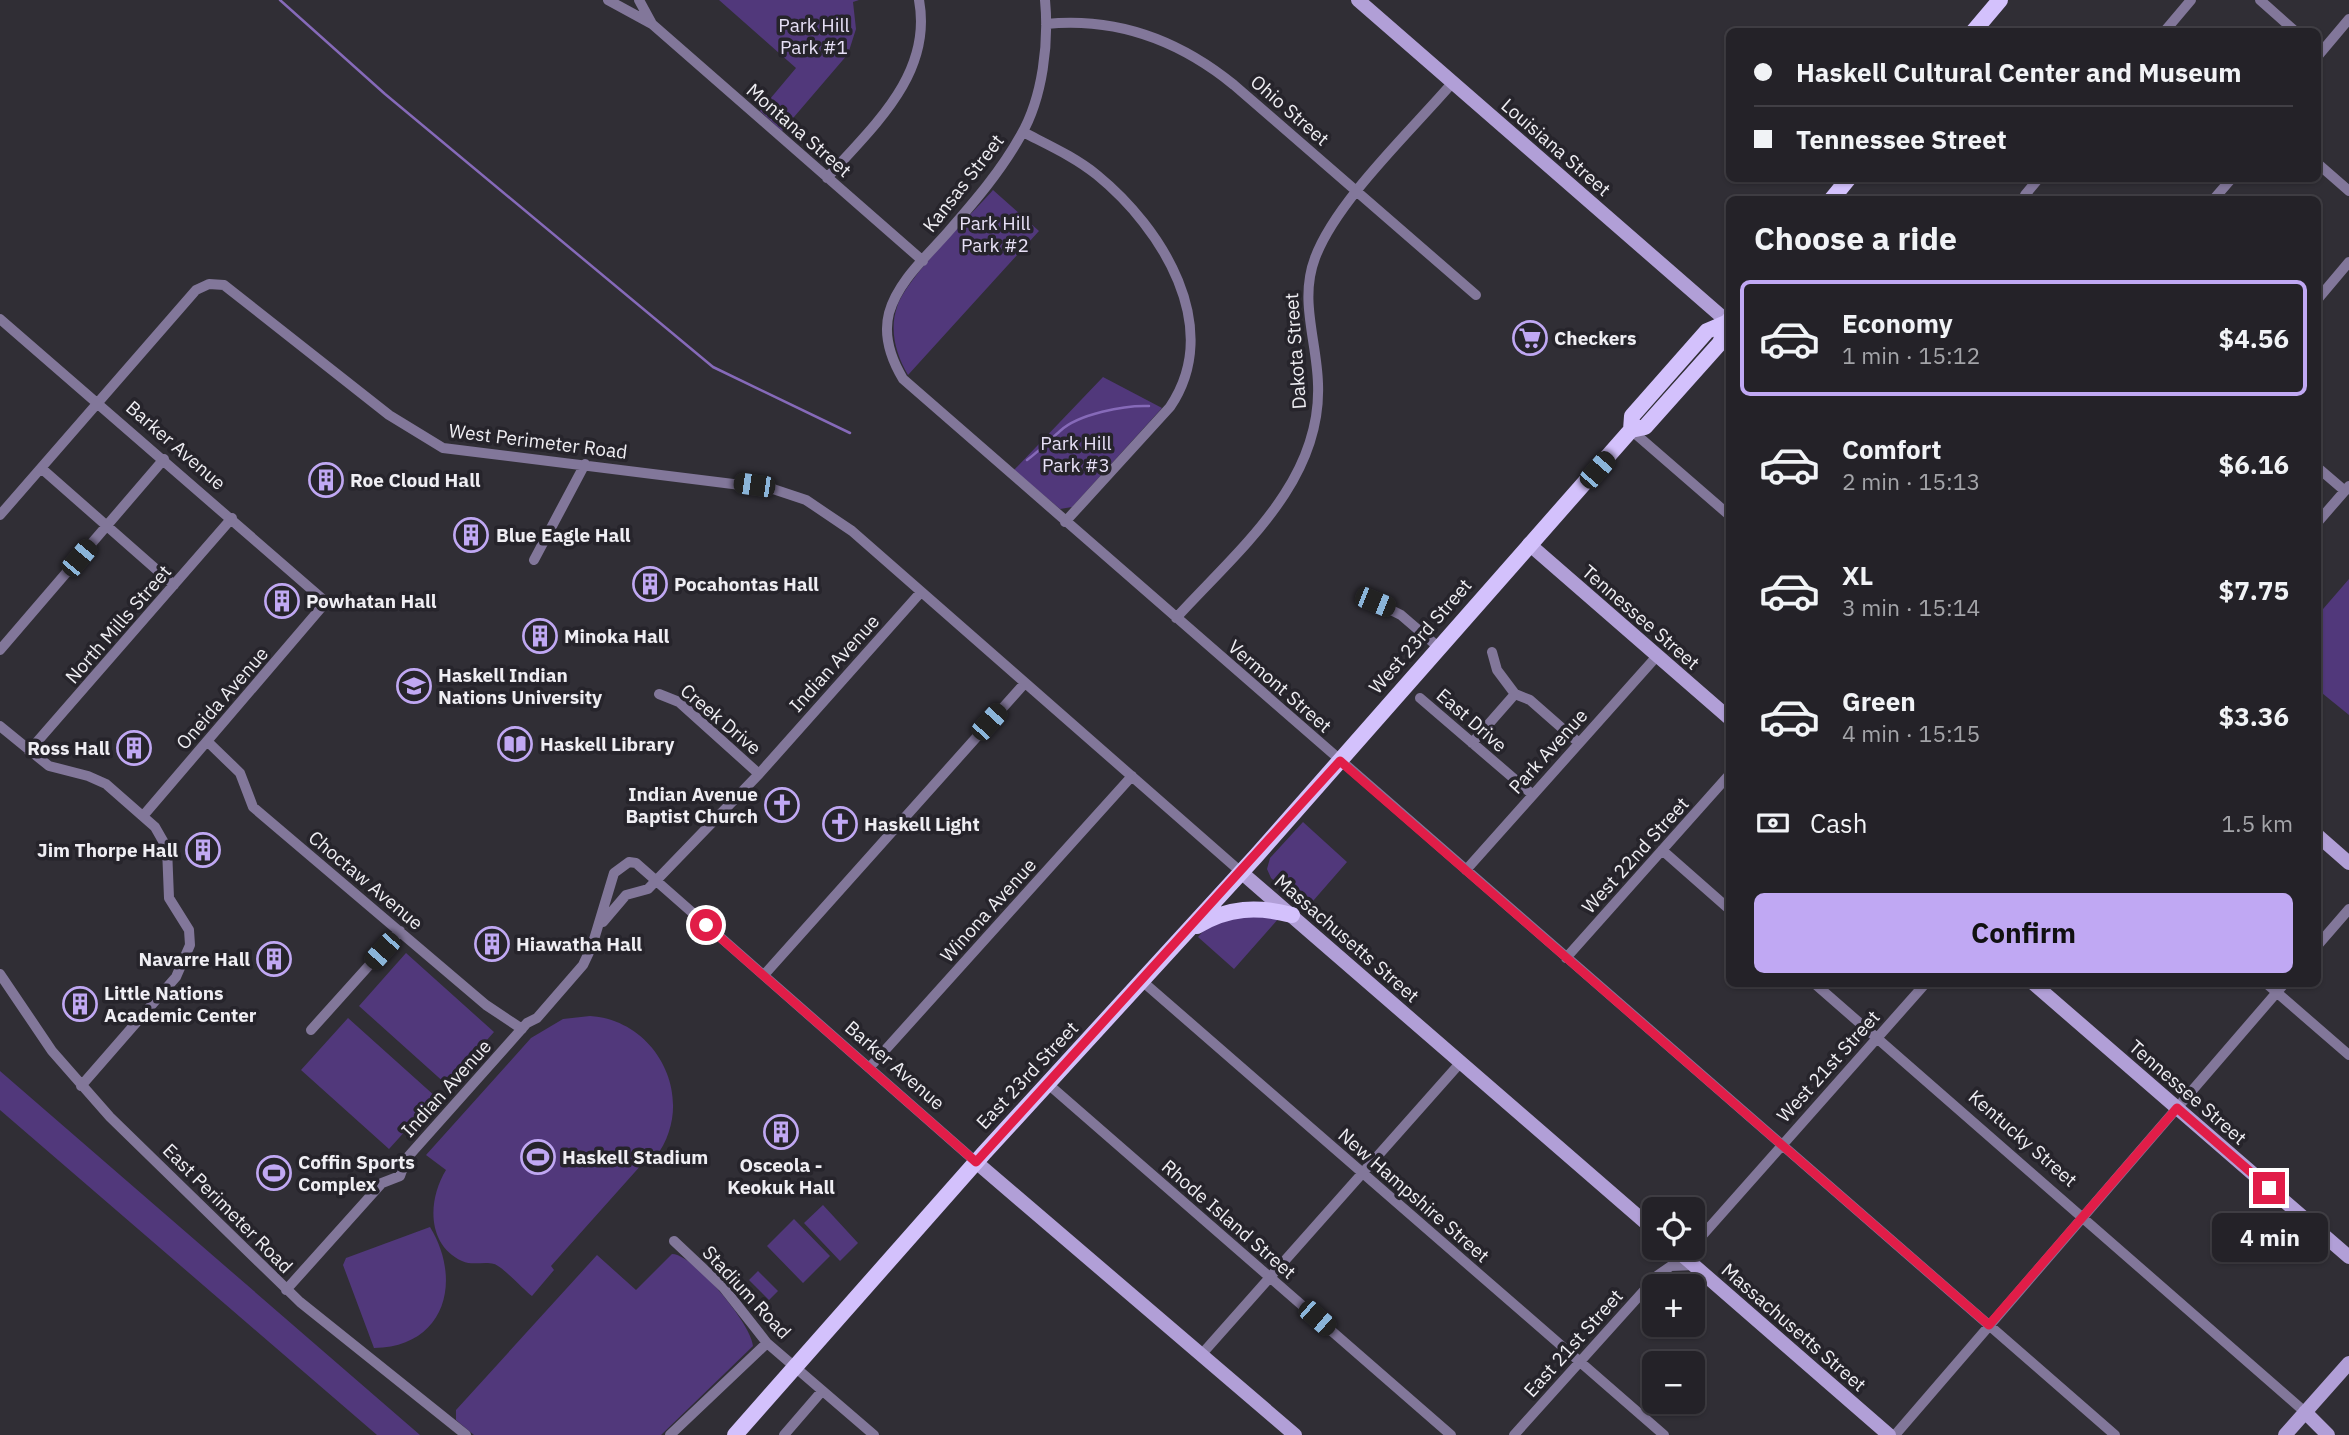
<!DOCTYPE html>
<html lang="en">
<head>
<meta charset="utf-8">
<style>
	body { margin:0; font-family:"IBM Plex Sans",sans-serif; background:#302f34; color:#f1f3f6; height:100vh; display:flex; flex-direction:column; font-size:26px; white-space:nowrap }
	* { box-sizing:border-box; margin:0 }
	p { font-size:23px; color:#a3a4a8 }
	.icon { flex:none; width:38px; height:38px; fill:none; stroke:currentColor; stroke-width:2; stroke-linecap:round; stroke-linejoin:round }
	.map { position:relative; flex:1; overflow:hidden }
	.panel { position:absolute; left:1726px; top:196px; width:595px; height:791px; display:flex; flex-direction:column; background:#242228; border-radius:10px; box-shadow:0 2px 5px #0004,0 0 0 2px #413f45 }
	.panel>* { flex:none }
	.top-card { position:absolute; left:1726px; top:28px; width:595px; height:154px; border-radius:10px; box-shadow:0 2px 5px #0004,0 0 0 2px #413f45; display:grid; align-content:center; height:154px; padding:0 28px; background:#242228 }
	.fabs { position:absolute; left:1642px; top:1197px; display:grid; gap:14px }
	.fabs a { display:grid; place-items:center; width:63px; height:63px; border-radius:10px; background:#242228; box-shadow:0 2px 5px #0004,0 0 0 2px #413f45; font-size:35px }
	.end { position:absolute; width:32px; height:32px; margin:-16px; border:9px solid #e11d48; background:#fff; box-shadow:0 0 0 4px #fff }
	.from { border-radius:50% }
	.bubble { position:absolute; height:49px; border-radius:10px; background:#242228; box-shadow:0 2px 5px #0004,0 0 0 2px #413f45; font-size:23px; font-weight:700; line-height:49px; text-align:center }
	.car { position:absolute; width:21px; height:42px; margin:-21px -10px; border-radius:9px; box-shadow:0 0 5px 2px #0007; background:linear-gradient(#222 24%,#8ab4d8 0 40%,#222 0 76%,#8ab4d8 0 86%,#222 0) }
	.top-card b { display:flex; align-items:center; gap:24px; height:66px; font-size:26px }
	.top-card b+b { border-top:2px solid #413f45 }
	.top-card i { width:18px; height:18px; background:#f1f3f6 }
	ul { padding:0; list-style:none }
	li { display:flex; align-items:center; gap:21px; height:116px; margin:0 14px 10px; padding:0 14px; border:4px solid transparent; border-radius:10px }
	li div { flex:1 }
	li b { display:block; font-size:26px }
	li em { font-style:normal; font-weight:700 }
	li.current { border-color:#c0a8f3 }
	li>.icon { width:63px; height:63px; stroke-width:1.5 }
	h2 { padding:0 28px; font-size:32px; line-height:84px }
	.pay { display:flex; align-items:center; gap:18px; height:77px; padding:0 28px; font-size:26px }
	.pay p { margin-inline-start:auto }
	.primary-button { display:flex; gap:14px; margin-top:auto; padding:14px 28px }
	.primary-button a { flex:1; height:80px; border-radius:10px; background:#c0a8f3; color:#111; font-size:28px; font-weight:700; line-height:80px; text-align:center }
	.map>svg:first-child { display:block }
	.green { fill:#51387b }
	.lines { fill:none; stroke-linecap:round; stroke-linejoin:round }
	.stream { stroke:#866ab9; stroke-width:2.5 }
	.street { stroke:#82779a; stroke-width:10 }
	.secondary { stroke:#b19fd7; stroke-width:14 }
	.primary { stroke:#d3c1fc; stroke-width:16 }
	.route { stroke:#e11d48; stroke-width:9 }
	.labels { text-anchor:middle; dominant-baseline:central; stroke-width:7; stroke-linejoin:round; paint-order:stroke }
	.park-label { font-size:19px; fill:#e7e0f6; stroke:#26242b }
	.street-label { font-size:19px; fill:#efeef3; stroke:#26242b }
	.poi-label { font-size:19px; font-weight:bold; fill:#efeef3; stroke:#26242b; text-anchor:start }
</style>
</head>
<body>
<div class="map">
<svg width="2349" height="1435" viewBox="0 0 2349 1435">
	<rect width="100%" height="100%" fill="#302e35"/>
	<path class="green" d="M719,0h140l-6,2 3,27 -8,25 -66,77 -22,-20 36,-43z
		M993,190l46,41 -131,144c-12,-20 -19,-45 -11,-68 9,-29 73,-91 96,-117z
		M1103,377l59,31 -90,99 -12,2 -46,-39z
		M2349,579v136l-32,-26v-73z
		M1303,822l44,40 -41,47 -35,-31 -4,-9 3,-11z
		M1233,915l46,3 -45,51 -36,-32 7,-8z
		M406,953l88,79 -47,53 -88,-79z
		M590,1016c67,4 109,84 65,142l-4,-4 -100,112 3,4 -22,26c-8,-6 -30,-30 -38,-32 -10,-3 -21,2 -32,-3 -36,-17 -34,-62 -16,-91l-20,-15 105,-117 32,-19z
		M348,1018l88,79 -47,52 -88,-79z
		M0,1071l420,364h-43l-377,-325z
		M823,1205l35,38 -18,18 -36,-38z
		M794,1219l36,37 -27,27 -36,-37z
		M430,1227c33,54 15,120 -56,121l-31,-83 3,-7z
		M672,1254c22,0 80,71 81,92l-92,89h-187l-18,-15v-10l141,-155 39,35z
		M758,1271l20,20 -9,9 -20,-20z"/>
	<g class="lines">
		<path class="stream" d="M280,0l105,94 328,273 137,66
			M1027,460c12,-9 22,-19 33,-29 18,-17 65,-26 89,-25"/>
		<path class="street" d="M608,0l44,24
			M639,0l13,24 271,237
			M1045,0c4,42 -2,97 -24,135 -20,36 -46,66 -73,97 -21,24 -50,49 -59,81 -6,23 2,46 14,66l1212,1056
			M2260,0l36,32
			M1046,24c71,-7 134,17 188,61l242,210
			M2164,32l27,-32
			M2317,57l32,-38
			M1023,132c25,13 52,25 74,43 65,53 127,152 73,232l-105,115
			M2317,163l32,28
			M827,178c45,-51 106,-103 92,-178
			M2025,195l14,-17
			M2213,200l19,-22
			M2317,300l32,-38
			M0,319l326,283 -183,214
			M1631,430l98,85
			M2317,467l28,24
			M41,468l133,117
			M0,515l196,-225 13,-6 15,1 165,130 54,33 330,41 33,11 46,31 389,341
			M2317,523l32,-37
			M534,560l51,-96
			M1375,602l26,13 36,31
			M1176,618c61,-67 146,-135 142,-234 -1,-43 -19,-84 -3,-126 21,-57 97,-128 138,-176
			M0,650l164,-191
			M1492,652l5,18 18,24 15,6 49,43
			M659,694l20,8 80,72
			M1420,698l113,97
			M0,726l49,40 39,10 18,8 49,43 12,21 2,50 20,32 1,15 -14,32 -95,109
			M208,742l32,31 13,34 233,198 36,24
			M1472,743l43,-49
			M29,751l203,-233
			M1662,850l67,59
			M1466,870l191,-214
			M603,922l23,-27 22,-6 111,-115 162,-182
			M2317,946l32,-37
			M1566,958l163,-183
			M0,974l52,77 58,66 190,185 166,133
			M764,975l261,-292
			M1142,981l522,454
			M1815,984l490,428
			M2267,984l82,71
			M311,1030l89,-99
			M869,1068l263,-292
			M1048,1084l403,351
			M674,1241l49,46 44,56 107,92
			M1692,1247l233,-263
			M286,1290l96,-107 18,-7 6,-17 121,-136 10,-5 46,-53 9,-19 22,-73 15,-11 7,1 340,299
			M1201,1355l260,-293
			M670,1435l97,-92
			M784,1435l38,-44
			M1514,1435l144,-160 13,-9 23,-1
			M1895,1435l389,-451"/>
		<path class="secondary" d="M1358,0l371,323
			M1529,544l200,174
			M2317,835l32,28
			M1241,872l413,358
			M2034,984l315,273
			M976,1162l319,273
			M1674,1248l215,187
			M2305,1412l23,23
			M2285,1435l64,-72"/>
		<path class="primary" d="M1973,32l27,-32
			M1831,200l18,-22
			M1631,430l1,-14 75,-85 21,-9
			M1197,926c31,-19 61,-20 95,-11
			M735,1435l249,-282 272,-297 375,-426 14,-3 75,-84 9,-23"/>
	</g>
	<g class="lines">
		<path class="route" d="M706,925l270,237 364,-401 649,564 188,-217 92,80"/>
	</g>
	<defs>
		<g id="supermarket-ring" transform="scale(1.75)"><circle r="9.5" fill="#26242b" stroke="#c0a8f3" stroke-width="1.5"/><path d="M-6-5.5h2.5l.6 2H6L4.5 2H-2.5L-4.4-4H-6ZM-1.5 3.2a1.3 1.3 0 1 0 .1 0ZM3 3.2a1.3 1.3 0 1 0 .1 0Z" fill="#c0a8f3"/></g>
		<g id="building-ring" transform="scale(1.75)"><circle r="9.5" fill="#26242b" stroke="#c0a8f3" stroke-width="1.5"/><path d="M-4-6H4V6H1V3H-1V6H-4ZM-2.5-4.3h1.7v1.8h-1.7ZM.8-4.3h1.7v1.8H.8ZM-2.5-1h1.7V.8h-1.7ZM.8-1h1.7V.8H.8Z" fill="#c0a8f3"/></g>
		<g id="university-ring" transform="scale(1.75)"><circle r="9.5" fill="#26242b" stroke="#c0a8f3" stroke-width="1.5"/><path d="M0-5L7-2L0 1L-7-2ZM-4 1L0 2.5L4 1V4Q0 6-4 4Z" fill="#c0a8f3"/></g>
		<g id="library-ring" transform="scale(1.75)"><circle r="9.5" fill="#26242b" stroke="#c0a8f3" stroke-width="1.5"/><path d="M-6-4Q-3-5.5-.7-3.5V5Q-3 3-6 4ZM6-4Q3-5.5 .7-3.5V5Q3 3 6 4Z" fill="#c0a8f3"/></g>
		<g id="church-ring" transform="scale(1.75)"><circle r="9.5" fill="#26242b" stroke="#c0a8f3" stroke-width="1.5"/><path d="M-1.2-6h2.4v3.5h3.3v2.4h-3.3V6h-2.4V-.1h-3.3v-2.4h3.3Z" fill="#c0a8f3"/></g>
		<g id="stadium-ring" transform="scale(1.75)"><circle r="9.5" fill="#26242b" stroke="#c0a8f3" stroke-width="1.5"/><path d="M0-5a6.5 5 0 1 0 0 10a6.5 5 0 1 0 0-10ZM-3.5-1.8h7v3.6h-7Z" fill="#c0a8f3"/></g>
	</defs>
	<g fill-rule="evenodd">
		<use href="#supermarket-ring" x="1530" y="338"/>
		<use href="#building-ring" x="326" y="480"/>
		<use href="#building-ring" x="471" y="535"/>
		<use href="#building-ring" x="650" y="584"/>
		<use href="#building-ring" x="282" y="601"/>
		<use href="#building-ring" x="540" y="636"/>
		<use href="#university-ring" x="414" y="686"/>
		<use href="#library-ring" x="515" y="744"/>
		<use href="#building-ring" x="134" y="748"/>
		<use href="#church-ring" x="782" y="805"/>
		<use href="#church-ring" x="840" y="824"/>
		<use href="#building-ring" x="203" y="850"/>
		<use href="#building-ring" x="492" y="944"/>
		<use href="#building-ring" x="274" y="959"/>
		<use href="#building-ring" x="80" y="1004"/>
		<use href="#building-ring" x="781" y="1132"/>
		<use href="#stadium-ring" x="538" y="1157"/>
		<use href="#stadium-ring" x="274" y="1173"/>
	</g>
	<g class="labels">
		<g class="park-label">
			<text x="814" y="25">Park Hill<tspan x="814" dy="22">Park #1</tspan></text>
			<text x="995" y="223">Park Hill<tspan x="995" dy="22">Park #2</tspan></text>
			<text x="1076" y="443">Park Hill<tspan x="1076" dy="22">Park #3</tspan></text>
		</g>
		<g class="street-label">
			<text transform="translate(1290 110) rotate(41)">Ohio Street</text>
			<text transform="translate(799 130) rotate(41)">Montana Street</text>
			<text transform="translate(1556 147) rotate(41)">Louisiana Street</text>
			<text transform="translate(963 183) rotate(-52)">Kansas Street</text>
			<text transform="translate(1295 351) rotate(-94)">Dakota Street</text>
			<text transform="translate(538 441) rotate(7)">West Perimeter Road</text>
			<text transform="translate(176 445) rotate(41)">Barker Avenue</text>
			<text transform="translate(1641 617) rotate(41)">Tennessee Street</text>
			<text transform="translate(118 624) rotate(-49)">North Mills Street</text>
			<text transform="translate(1420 636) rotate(-49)">West 23rd Street</text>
			<text transform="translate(834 663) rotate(-48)">Indian Avenue</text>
			<text transform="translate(1280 686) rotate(41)">Vermont Street</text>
			<text transform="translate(222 698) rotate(-49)">Oneida Avenue</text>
			<text transform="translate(721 719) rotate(40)">Creek Drive</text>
			<text transform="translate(1472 720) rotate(41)">East Drive</text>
			<text transform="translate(1548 751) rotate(-48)">Park Avenue</text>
			<text transform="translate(1635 855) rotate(-48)">West 22nd Street</text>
			<text transform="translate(366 880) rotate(40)">Choctaw Avenue</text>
			<text transform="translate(988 910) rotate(-48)">Winona Avenue</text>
			<text transform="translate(1347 938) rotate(41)">Massachusetts Street</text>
			<text transform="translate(895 1065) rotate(41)">Barker Avenue</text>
			<text transform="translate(1828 1066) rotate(-48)">West 21st Street</text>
			<text transform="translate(1027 1075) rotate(-47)">East 23rd Street</text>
			<text transform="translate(446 1088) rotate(-48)">Indian Avenue</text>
			<text transform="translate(2188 1092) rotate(41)">Tennessee Street</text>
			<text transform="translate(2023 1138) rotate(41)">Kentucky Street</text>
			<text transform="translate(1414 1195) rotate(41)">New Hampshire Street</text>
			<text transform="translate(228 1208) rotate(45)">East Perimeter Road</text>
			<text transform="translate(1229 1219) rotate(41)">Rhode Island Street</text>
			<text transform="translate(747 1292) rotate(47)">Stadium Road</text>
			<text transform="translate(1794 1327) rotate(41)">Massachusetts Street</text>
			<text transform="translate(1573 1343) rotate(-48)">East 21st Street</text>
		</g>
		<g class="poi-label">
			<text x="1554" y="338">Checkers</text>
			<text x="350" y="480">Roe Cloud Hall</text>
			<text x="496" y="535">Blue Eagle Hall</text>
			<text x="674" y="584">Pocahontas Hall</text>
			<text x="306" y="601">Powhatan Hall</text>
			<text x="564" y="636">Minoka Hall</text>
			<text x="438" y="675">Haskell Indian<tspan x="438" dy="22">Nations University</tspan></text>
			<text x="540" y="744">Haskell Library</text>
			<text x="110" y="748" text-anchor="end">Ross Hall</text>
			<text x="758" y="794" text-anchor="end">Indian Avenue<tspan x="758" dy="22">Baptist Church</tspan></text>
			<text x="864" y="824">Haskell Light</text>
			<text x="178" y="850" text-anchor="end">Jim Thorpe Hall</text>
			<text x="516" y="944">Hiawatha Hall</text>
			<text x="250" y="959" text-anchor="end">Navarre Hall</text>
			<text x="104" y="993">Little Nations<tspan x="104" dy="22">Academic Center</tspan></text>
			<text x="562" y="1157">Haskell Stadium</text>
			<text x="298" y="1162">Coffin Sports<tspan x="298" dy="22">Complex</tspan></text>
			<text x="781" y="1165" text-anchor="middle">Osceola -<tspan x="781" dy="22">Keokuk Hall</tspan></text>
		</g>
	</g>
</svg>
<div class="fabs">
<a><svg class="icon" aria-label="locate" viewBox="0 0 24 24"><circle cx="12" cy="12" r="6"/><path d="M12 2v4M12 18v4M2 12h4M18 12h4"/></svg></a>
<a>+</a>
<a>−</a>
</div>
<i class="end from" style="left:706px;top:925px"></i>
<i class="end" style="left:2269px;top:1188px"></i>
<div class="bubble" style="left:2212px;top:1213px;width:116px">4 min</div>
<i class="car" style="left:1597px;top:470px;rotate:41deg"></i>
<i class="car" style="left:754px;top:485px;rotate:278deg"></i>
<i class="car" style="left:79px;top:558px;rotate:40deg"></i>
<i class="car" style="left:1375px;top:602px;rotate:112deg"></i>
<i class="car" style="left:989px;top:722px;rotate:42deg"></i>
<i class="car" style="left:382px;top:951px;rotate:222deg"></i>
<i class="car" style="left:1317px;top:1318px;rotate:131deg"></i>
<div class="top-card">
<b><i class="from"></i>Haskell Cultural Center and Museum</b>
<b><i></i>Tennessee Street</b>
</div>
<section class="panel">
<h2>Choose a ride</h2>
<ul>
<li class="current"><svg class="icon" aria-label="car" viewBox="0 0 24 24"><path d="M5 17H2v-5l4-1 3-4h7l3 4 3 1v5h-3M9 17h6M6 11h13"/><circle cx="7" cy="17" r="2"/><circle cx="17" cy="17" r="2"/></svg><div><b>Economy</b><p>1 min · 15:12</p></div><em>$4.56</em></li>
<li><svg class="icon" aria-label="car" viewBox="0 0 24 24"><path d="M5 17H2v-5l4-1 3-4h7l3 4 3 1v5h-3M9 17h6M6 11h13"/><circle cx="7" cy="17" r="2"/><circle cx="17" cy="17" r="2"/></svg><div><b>Comfort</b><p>2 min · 15:13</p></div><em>$6.16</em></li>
<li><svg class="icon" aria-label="car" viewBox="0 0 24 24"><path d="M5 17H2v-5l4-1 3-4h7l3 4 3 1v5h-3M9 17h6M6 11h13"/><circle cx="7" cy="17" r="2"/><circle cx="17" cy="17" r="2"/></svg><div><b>XL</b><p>3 min · 15:14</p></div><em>$7.75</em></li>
<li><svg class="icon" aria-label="car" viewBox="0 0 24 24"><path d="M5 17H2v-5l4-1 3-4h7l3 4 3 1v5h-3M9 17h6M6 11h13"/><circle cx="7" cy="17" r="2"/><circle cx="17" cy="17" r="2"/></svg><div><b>Green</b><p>4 min · 15:15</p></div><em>$3.36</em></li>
</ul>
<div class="pay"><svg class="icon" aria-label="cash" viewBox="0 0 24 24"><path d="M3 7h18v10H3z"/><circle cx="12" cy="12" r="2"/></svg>Cash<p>1.5 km</p></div>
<div class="primary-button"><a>Confirm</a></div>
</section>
</div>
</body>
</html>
